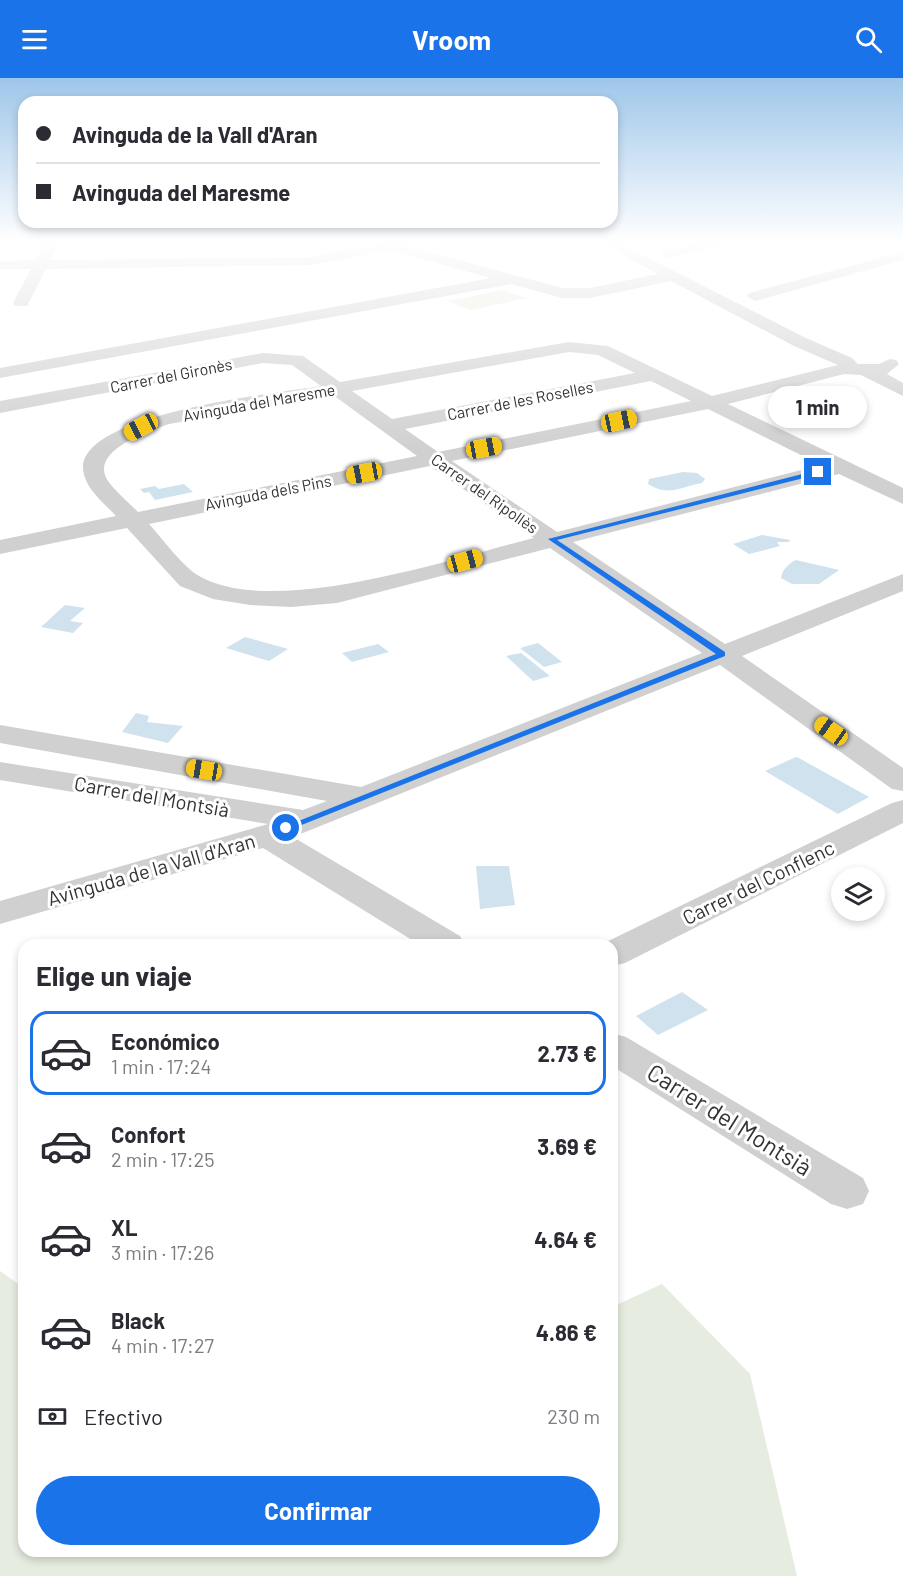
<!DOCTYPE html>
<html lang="es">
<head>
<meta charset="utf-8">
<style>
	body { margin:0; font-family:Barlow,sans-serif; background:#f2f2f3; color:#2b2b33; height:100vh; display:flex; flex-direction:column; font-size:22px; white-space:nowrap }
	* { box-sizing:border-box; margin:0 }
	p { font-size:20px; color:#7c7c81 }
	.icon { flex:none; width:33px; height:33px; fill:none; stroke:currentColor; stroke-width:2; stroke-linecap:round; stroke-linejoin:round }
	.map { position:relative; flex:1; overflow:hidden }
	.sheet { position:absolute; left:18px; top:861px; width:600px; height:618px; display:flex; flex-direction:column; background:#fff; border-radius:18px; box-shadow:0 3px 9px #0003 }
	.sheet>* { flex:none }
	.top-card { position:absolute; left:18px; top:18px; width:600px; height:132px; border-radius:18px; box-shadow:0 3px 9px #0003; display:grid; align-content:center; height:132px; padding:0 18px; background:#fff }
	.fabs { position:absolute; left:831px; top:789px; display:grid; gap:12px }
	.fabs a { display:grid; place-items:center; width:54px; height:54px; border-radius:50%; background:#fff; box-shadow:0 3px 9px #0003; font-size:30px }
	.end { position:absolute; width:27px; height:27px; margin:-14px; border:8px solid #1a73e8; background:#fff; box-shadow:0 0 0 3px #fff }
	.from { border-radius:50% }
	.bubble { position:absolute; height:42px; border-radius:21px; background:#fff; box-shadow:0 3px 9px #0003; font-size:20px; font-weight:700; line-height:42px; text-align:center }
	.car { position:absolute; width:18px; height:36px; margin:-18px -9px; border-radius:8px; box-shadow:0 0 4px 2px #0007; background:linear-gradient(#f5c518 24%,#345 0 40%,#f5c518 0 76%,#345 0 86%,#f5c518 0) }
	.top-card b { display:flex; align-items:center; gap:21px; height:57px; font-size:22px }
	.top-card b+b { border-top:2px solid #e1e1e2 }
	.top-card i { width:15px; height:15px; background:#2b2b33 }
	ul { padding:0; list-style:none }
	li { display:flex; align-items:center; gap:18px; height:84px; margin:0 12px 9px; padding:0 6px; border:3px solid transparent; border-radius:18px }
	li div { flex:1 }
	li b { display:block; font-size:22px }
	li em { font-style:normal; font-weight:700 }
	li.active { border-color:#1a73e8 }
	li>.icon { width:54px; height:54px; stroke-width:1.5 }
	h2 { padding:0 18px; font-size:27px; line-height:72px }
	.pay { display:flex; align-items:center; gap:15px; height:66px; padding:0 18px; font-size:22px }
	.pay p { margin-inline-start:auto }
	.button { display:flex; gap:12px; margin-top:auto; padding:12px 18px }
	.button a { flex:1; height:69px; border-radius:36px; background:#1a73e8; color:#fff; font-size:24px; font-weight:700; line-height:69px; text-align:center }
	header { display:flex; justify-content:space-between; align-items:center; height:78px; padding:0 18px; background:#1a73e8; color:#fff; font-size:27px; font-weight:700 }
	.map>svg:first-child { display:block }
	.green { fill:#e6ecdf }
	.water { fill:#cfe2ee }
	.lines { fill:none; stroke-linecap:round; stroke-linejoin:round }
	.minor { fill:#d0d0d0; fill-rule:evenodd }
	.route { fill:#1a73e8 }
	.labels { text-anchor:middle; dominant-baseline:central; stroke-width:6; stroke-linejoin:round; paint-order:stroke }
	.far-street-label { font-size:16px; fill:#333; stroke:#fff }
	.street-label { font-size:20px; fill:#333; stroke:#fff }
	.near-street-label { font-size:24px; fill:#333; stroke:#fff }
</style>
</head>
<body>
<header><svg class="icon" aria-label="menu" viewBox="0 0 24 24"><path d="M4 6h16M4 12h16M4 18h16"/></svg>Vroom<svg class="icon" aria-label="search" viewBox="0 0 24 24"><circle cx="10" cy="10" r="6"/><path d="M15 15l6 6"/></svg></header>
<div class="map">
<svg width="903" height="1498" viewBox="0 0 903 1498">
	<rect width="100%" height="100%" fill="#fff"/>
	<path class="green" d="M504,212l23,8 -56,12 -24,-9z
		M0,1193l24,17v263h588v-244l50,-23 88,90 47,202h-797z"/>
	<path class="water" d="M683,394l14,1 8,6 -3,4c-23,4 -32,14 -54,1l1,-5z
		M184,406l9,8 -38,8 -6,-8 -5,1 -4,-4 15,-3 4,3z
		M762,457l28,5 -1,2h-12l3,4 -31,8 -16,-10z
		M796,482l43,10 -20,14h-27l-11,-6c1,-8 8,-15 15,-18z
		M65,527l20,3 -15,13 13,2 -10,10 -32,-6z
		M245,559l43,12 -19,12 -43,-13z
		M538,565l24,19 -18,5 -24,-19z
		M378,566l11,8 -37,10 -10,-9z
		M521,575l29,23 -17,5 -27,-25z
		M136,635l13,3 -2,6 36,4 -15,17 -46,-11z
		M796,679h1l72,40 -31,17 -73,-43z
		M476,788h33l6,39 -35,4z
		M682,914l26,18 -50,25 -22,-19z"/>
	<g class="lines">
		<path class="minor" d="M46,162h14l-10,20 262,-3 86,-17h27l-2,3 -16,3 155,42h28l68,-14 -62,-34h17l193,98 46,20 6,6h21l11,-5 6,1 3,4 -12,10 16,9v13l-42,-21 -17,-1 -116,30 175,84v16l-64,-30 -266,68 152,102 178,-70v17l-161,65 161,112v23l-11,-2 -172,-124 -427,172 167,99 5,9h-45l-157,-97 -263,76v-23l268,-77 -268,-44v-18l303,48 24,-9 -327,-58v-18l361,62 341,-134 -152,-105 -213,55 -46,4 -41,-2 -37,-6 -33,-13 -53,-58 -127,26v-14l116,-24c-12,-13 -32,-28 -33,-48 -1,-55 195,-75 238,-82l-29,-21 -29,-2 -263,50v-12l263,-48 40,3 37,26 229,-40 39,4 104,50 126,-31 -44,-19 -123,-65 -81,17h-28l-51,-14 -511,94v-10l491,-90 -102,-28 -77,15 -266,4 -19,37h-12l-2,-3 18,-34h-31v-8l36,-1zM569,274l29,3 37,18 -243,46 -40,-28zM651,303l40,20 -253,51 -33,-23zM333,317l84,61 -279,56c-10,-10 -22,-20 -30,-31 -20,-30 41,-50 61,-57zM708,331l113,56 -264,67 -105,-71zM430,388l104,72c-81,20 -260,81 -335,38 -16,-9 -37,-38 -50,-52z
			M710,162h24l-2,3 -64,15 -7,-4 2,-3z
			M903,174v8l-148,41 -8,-5 2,-3z
			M903,722v23l-278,140 -13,3v-21h-12l292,-142z
			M612,955l14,4 237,141 6,13 -6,13 -16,5 -16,-5 -219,-138z"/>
	</g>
	<linearGradient id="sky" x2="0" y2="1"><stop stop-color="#9ec6ea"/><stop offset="0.44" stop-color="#fff"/><stop offset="1" stop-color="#fff" stop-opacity="0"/></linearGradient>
	<rect width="903" height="372" fill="url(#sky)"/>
	<path class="route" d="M818,392l2,4 -263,66 168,112v4l-436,174 -8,-2 435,-174 -168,-115z"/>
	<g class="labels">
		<g class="far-street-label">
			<text transform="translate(171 297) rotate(-11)">Carrer del Gironès</text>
			<text transform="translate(520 322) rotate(-11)">Carrer de les Roselles</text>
			<text transform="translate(259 324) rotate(-10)">Avinguda del Maresme</text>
			<text transform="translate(268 414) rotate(-11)">Avinguda dels Pins</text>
			<text transform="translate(485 415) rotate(35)">Carrer del Ripollès</text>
		</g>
		<g class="street-label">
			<text transform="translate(152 718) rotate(10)">Carrer del Montsià</text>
			<text transform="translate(151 791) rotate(-16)">Avinguda de la Vall d'Aran</text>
			<text transform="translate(758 804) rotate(-26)">Carrer del Conflenc</text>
		</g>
		<g class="near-street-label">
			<text transform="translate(730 1041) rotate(32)">Carrer del Montsià</text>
		</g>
	</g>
</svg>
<div class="fabs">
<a><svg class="icon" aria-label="layers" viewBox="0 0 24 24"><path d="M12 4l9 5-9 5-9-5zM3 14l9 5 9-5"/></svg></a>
</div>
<i class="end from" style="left:286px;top:750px"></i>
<i class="end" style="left:818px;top:394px"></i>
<div class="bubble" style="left:768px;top:308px;width:99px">1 min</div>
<i class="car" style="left:619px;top:343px;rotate:78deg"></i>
<i class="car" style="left:141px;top:349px;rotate:242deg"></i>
<i class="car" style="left:484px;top:370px;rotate:79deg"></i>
<i class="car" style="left:364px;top:395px;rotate:259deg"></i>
<i class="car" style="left:465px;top:483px;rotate:75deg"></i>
<i class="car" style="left:831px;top:653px;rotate:305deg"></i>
<i class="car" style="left:204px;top:692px;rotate:280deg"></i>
<div class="top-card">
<b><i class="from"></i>Avinguda de la Vall d'Aran</b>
<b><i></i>Avinguda del Maresme</b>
</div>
<section class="sheet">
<h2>Elige un viaje</h2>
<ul>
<li class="active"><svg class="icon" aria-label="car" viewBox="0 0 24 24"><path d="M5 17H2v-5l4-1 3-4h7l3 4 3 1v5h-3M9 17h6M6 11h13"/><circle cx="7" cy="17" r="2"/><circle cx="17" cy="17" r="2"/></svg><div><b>Económico</b><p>1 min · 17:24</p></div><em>2.73 €</em></li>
<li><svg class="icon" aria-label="car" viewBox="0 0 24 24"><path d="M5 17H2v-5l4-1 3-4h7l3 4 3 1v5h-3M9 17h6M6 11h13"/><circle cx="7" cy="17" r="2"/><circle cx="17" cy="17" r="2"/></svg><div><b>Confort</b><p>2 min · 17:25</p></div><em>3.69 €</em></li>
<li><svg class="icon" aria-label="car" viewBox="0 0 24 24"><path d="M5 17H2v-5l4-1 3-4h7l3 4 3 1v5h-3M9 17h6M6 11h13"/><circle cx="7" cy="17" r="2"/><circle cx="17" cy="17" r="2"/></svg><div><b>XL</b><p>3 min · 17:26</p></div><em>4.64 €</em></li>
<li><svg class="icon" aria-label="car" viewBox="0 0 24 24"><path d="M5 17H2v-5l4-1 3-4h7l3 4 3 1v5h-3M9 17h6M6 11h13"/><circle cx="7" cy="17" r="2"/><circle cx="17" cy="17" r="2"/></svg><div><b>Black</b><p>4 min · 17:27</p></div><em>4.86 €</em></li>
</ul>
<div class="pay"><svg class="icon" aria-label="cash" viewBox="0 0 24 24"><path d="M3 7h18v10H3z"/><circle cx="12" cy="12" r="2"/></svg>Efectivo<p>230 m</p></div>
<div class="button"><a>Confirmar</a></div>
</section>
</div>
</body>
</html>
